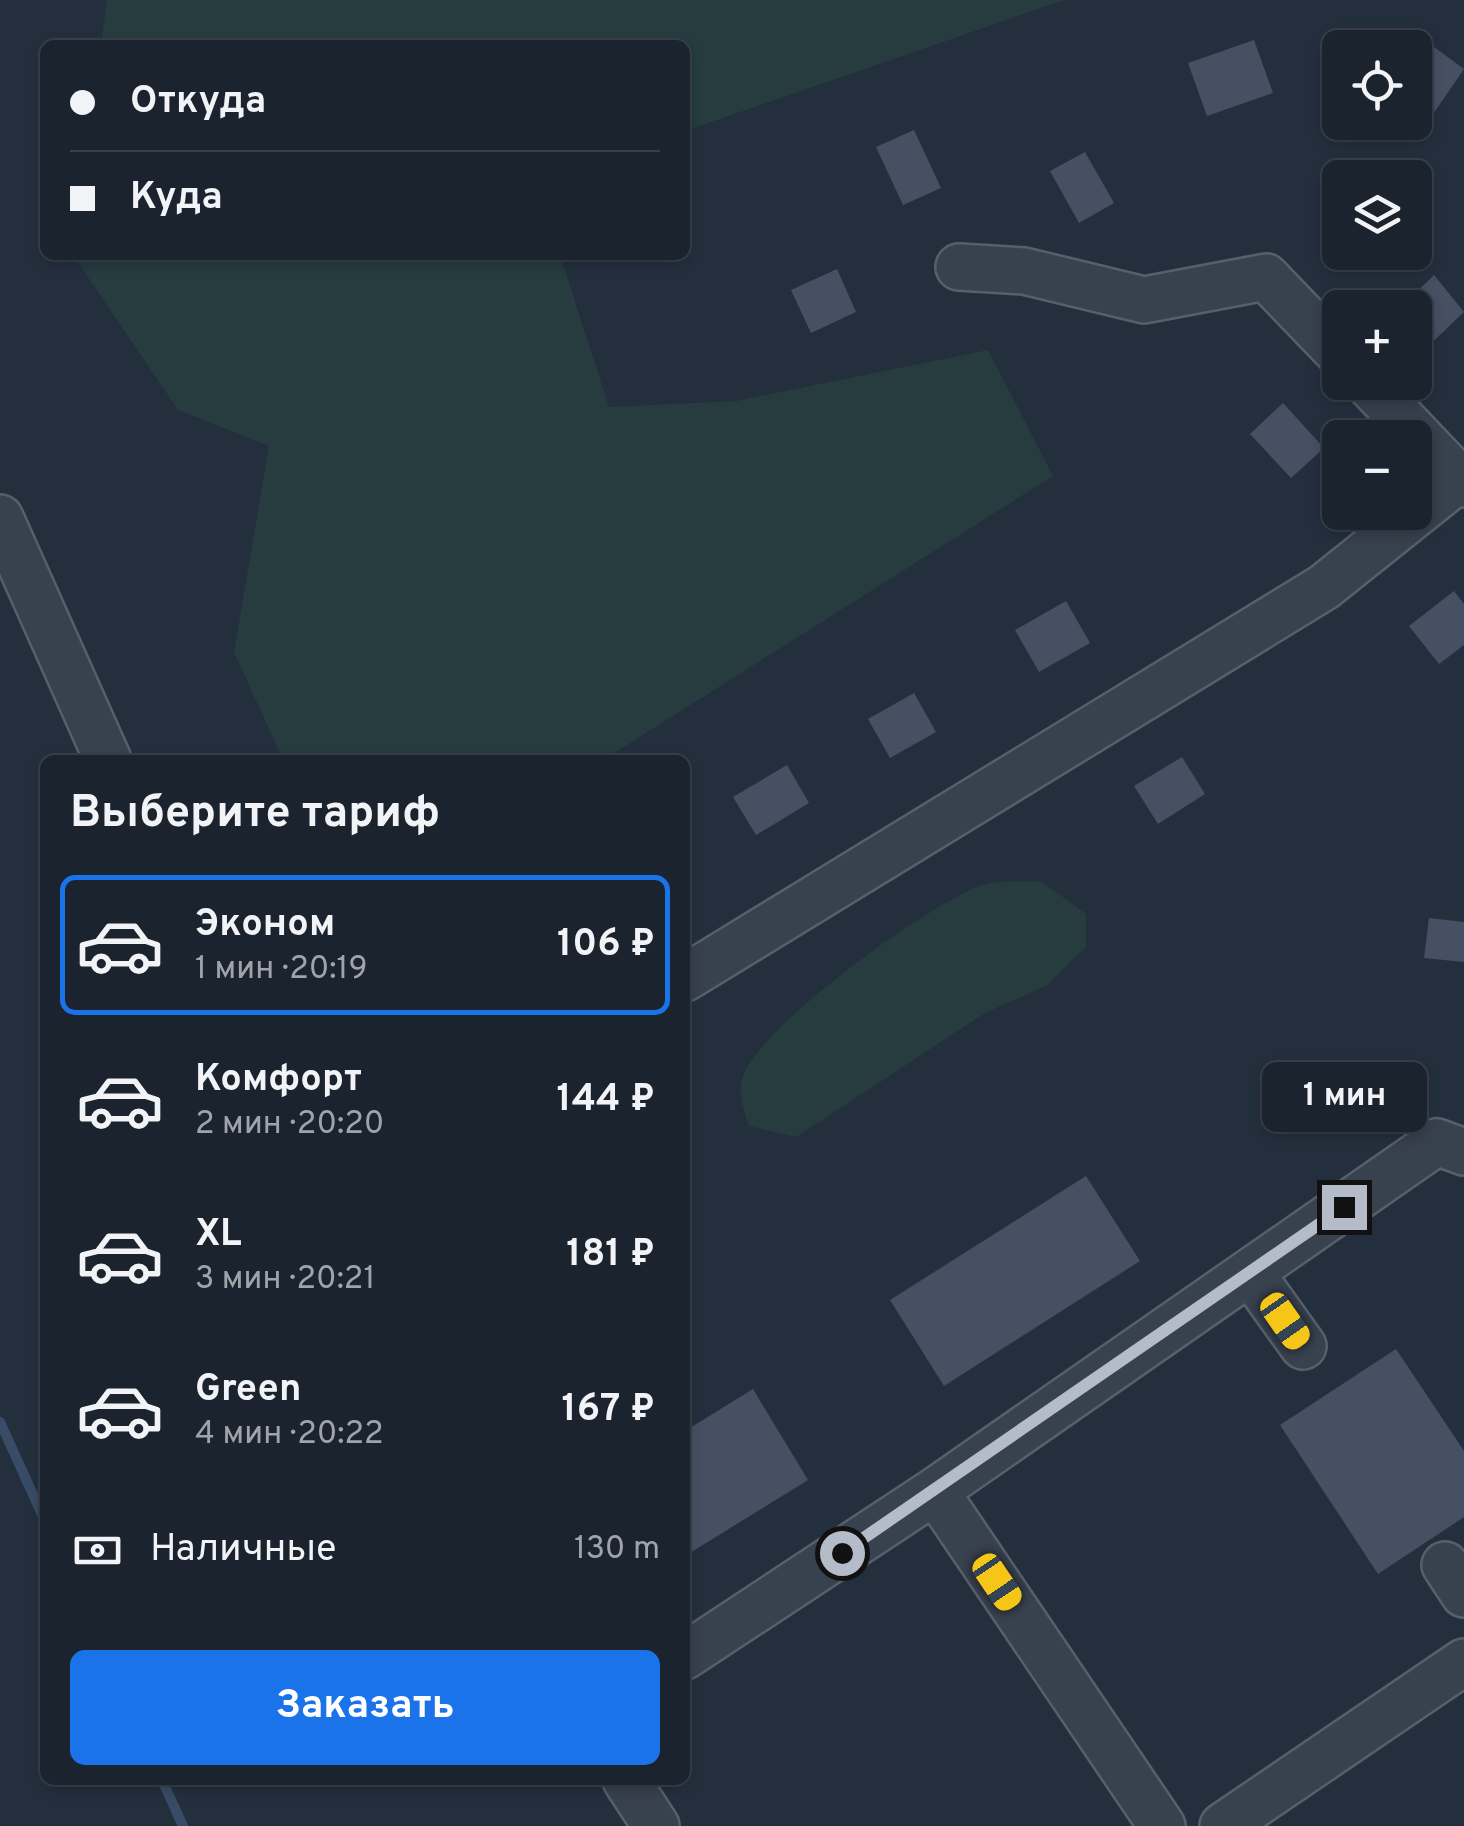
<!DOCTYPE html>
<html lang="ru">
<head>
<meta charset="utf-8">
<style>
	body { margin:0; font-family:Overpass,sans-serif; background:#242b36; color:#f1f3f6; height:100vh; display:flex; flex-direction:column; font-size:38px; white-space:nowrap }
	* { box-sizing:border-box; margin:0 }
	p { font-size:32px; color:#a0a4aa }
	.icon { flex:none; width:55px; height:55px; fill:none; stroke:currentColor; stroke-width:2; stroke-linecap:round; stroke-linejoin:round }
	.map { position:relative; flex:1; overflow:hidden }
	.sheet { position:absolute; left:40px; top:755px; width:650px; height:1030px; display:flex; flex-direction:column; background:#1b232e; border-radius:15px; box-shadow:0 5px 15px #0003,0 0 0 2px #39404a }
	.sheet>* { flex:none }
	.banner { position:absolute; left:40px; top:40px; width:650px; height:220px; border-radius:15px; box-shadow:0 5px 15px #0003,0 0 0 2px #39404a; display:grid; align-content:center; height:220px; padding:0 30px; background:#1b232e }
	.fabs { position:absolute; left:1322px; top:30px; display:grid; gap:20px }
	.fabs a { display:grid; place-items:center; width:110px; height:110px; border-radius:15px; background:#1b232e; box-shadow:0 5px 15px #0003,0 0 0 2px #39404a; font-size:50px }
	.end { position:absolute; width:45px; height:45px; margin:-22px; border:12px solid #b4bcc9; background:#111; box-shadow:0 0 0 5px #111 }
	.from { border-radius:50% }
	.bubble { position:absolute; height:70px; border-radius:15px; background:#1b232e; box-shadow:0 5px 15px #0003,0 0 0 2px #39404a; font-size:32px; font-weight:700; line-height:70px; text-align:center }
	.car { position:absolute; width:30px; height:60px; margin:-30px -15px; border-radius:12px; box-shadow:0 0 8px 2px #0007; background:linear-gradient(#f5c518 24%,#345 0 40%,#f5c518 0 76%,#345 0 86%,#f5c518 0) }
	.banner b { display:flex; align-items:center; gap:35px; height:95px; font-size:38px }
	.banner b+b { border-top:2px solid #39404a }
	.banner i { width:25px; height:25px; background:#f1f3f6 }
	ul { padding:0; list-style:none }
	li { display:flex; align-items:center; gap:30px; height:140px; margin:0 20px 15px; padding:0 10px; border:5px solid transparent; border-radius:15px }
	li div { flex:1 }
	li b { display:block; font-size:38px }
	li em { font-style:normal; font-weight:700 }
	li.on { border-color:#1a73e8 }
	li>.icon { width:90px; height:90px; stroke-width:1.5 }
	h2 { padding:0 30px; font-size:45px; line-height:120px }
	.pay { display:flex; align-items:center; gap:25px; height:110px; padding:0 30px; font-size:38px }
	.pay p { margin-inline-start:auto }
	.cta { display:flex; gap:20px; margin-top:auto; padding:20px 30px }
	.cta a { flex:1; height:115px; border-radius:15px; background:#1a73e8; color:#fff; font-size:40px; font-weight:700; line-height:115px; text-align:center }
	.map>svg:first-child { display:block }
	.green { fill:#263c3f }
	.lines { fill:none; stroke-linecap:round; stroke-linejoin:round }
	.stream { stroke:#394c67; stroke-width:10 }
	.building { fill:#455162 }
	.minor-casing { stroke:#565f6c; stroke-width:50 }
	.minor { stroke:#38414e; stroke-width:45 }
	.route { stroke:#b4bcc9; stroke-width:12 }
</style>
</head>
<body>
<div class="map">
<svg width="1464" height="1826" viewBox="0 0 1464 1826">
	<rect width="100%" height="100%" fill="#242f3e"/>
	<path class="green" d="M107,0h957l-379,131v-86h-584z
		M73,255h487l49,152 127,-6 252,-51 65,126 -450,284h-320l-49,-108 35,-206 -91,-36z
		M1041,881l45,33v33l-40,39 -61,27 -189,124 -47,-11c-6,-16 -12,-37 -5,-53 22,-51 183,-167 235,-187 17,-7 43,-4 62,-5z"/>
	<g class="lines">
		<path class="stream" d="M0,1422l45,99
			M162,1780l21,46"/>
	</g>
	<path class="building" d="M1419,36l45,33 -33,48 -16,-12v-57h-4z
		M1254,40l19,53 -66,23 -19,-53z
		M914,130l27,58 -38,17 -27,-58z
		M1085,152l29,51 -35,20 -29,-52z
		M837,269l19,43 -45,21 -20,-43z
		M1434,275l30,37 -40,38 -9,-10v-32h-15z
		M1283,403l41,45 -33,30 -41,-44z
		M1454,591l10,13v41l-25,19 -30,-38z
		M1066,601l24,42 -51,29 -24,-42z
		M914,693l22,39 -46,26 -22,-39z
		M1182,757l23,37 -47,30 -24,-38z
		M787,765l22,38 -53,32 -23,-38z
		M1429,918l35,4v40l-40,-4z
		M1086,1176l54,85 -196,125 -54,-86z
		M1396,1349l68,102v66l-86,57 -98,-149z
		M753,1389l55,91 -123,76v-125z"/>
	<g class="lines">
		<g class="minor-casing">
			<path id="minor" d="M959,267l65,4 120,29 122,-23 74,77
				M1367,382l97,102
				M0,518l108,242
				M685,978l639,-391 140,-112
				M1250,1272l53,74
				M935,1491l227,335
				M1445,1565l19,29
				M685,1656l250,-165 502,-349 27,10
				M626,1780l30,46
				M1223,1826l241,-164"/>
		</g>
		<use href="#minor" class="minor"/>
	</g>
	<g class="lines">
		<path class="route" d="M842,1553l502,-346"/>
	</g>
</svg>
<div class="fabs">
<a><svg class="icon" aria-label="locate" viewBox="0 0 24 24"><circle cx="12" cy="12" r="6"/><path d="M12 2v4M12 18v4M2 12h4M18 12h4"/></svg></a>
<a><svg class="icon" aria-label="layers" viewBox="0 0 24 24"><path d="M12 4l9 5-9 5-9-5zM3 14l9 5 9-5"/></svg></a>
<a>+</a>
<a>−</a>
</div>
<i class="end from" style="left:842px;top:1553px"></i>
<i class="end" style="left:1344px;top:1207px"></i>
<div class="bubble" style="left:1262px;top:1062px;width:165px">1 мин</div>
<i class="car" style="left:1285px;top:1321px;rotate:145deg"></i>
<i class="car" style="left:997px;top:1582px;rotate:146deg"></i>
<div class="banner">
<b><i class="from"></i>Откуда</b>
<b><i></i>Куда</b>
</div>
<section class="sheet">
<h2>Выберите тариф</h2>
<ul>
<li class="on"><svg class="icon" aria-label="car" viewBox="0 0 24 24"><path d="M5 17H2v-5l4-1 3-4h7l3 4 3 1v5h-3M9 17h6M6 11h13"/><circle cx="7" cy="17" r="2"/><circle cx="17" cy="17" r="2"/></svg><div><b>Эконом</b><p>1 мин · 20:19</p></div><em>106 ₽</em></li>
<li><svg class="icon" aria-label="car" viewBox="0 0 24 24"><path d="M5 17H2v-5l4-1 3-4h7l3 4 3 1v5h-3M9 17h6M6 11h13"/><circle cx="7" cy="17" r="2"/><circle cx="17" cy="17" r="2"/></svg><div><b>Комфорт</b><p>2 мин · 20:20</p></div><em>144 ₽</em></li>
<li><svg class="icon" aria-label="car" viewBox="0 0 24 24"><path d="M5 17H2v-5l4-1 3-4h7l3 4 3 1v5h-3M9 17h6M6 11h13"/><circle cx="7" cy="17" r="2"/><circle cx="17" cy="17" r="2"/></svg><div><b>XL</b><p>3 мин · 20:21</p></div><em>181 ₽</em></li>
<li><svg class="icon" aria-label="car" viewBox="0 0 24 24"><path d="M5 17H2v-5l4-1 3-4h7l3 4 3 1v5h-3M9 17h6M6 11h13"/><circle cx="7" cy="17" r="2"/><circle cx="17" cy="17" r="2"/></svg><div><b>Green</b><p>4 мин · 20:22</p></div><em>167 ₽</em></li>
</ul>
<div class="pay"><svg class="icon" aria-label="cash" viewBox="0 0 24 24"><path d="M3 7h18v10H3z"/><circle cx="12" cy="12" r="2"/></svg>Наличные<p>130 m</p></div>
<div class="cta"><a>Заказать</a></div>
</section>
</div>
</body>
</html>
